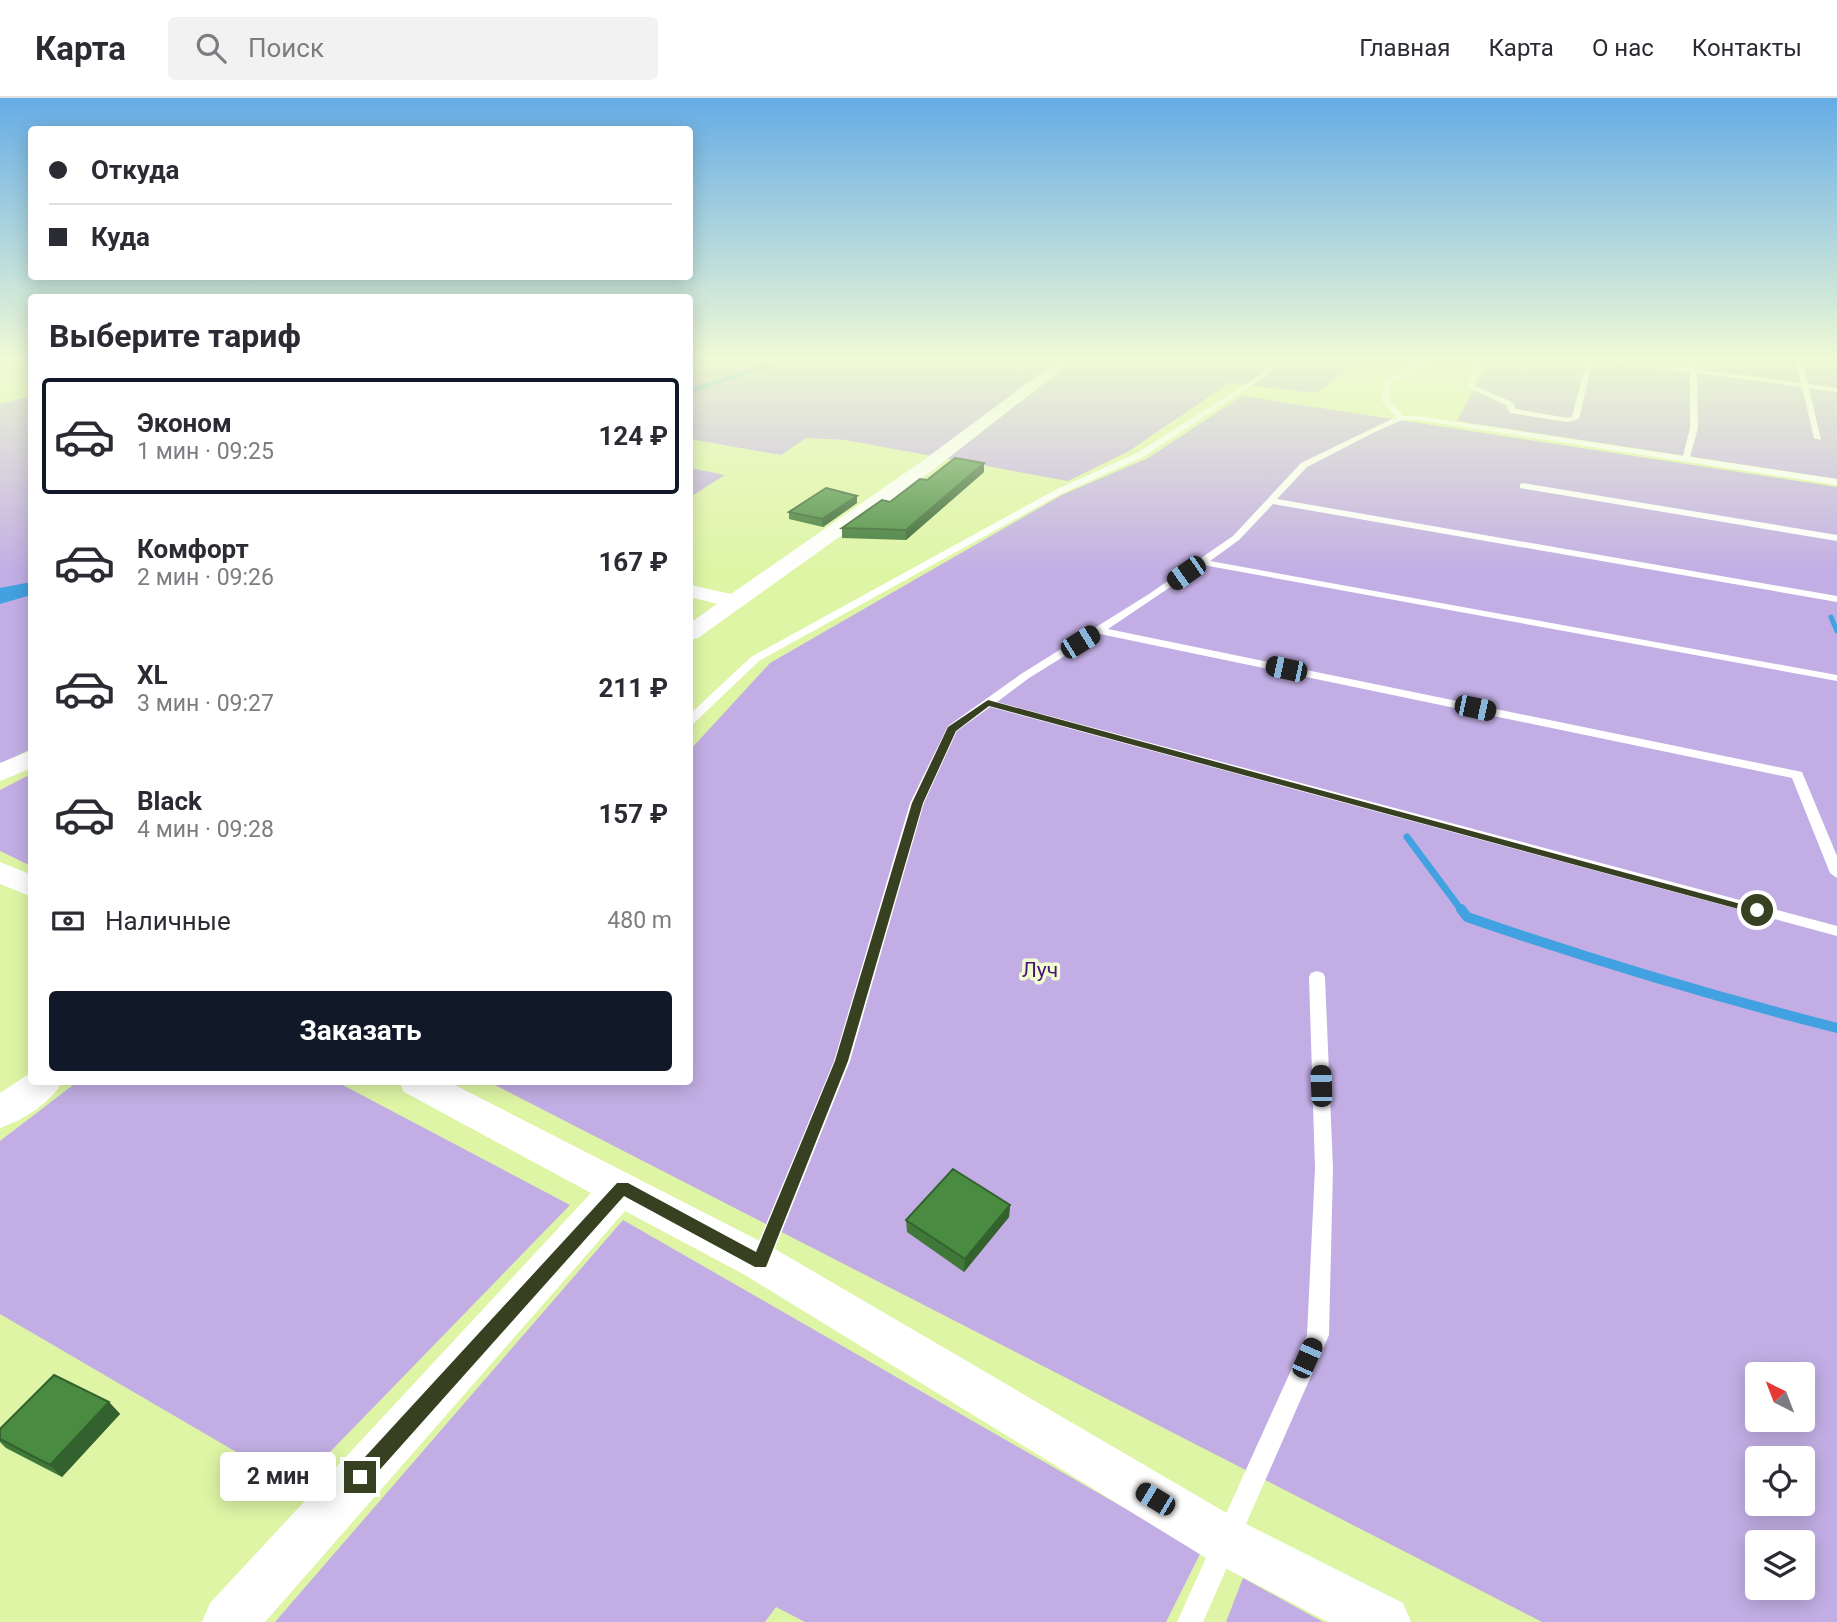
<!DOCTYPE html>
<html lang="ru">
<head>
<meta charset="utf-8">
<style>
	body { margin:0; font-family:Roboto,sans-serif; background:#f2f2f3; color:#2b2b33; height:100vh; display:flex; flex-direction:column; font-size:26px; white-space:nowrap }
	* { box-sizing:border-box; margin:0 }
	p { font-size:23px; color:#7c7c81 }
	.icon { flex:none; width:38px; height:38px; fill:none; stroke:currentColor; stroke-width:2; stroke-linecap:round; stroke-linejoin:round }
	.map { position:relative; flex:1; overflow:hidden }
	.side { position:absolute; left:28px; top:196px; width:665px; height:791px; display:flex; flex-direction:column; background:#fff; border-radius:7px; box-shadow:0 4px 18px #0003 }
	.side>* { flex:none }
	.guide { position:absolute; left:28px; top:28px; width:665px; height:154px; border-radius:7px; box-shadow:0 4px 18px #0003; display:grid; align-content:center; height:154px; padding:0 21px; background:#fff }
	.needle { width:46px; rotate:318deg }
	.controls { position:absolute; left:1745px; top:1264px; display:grid; gap:14px }
	.controls a { display:grid; place-items:center; width:70px; height:70px; border-radius:7px; background:#fff; box-shadow:0 4px 18px #0003; font-size:35px }
	.end { position:absolute; width:32px; height:32px; margin:-16px; border:9px solid #374020; background:#fff; box-shadow:0 0 0 4px #fff }
	.from { border-radius:50% }
	.bubble { position:absolute; height:49px; border-radius:7px; background:#fff; box-shadow:0 4px 18px #0003; font-size:23px; font-weight:700; line-height:49px; text-align:center }
	.car { position:absolute; width:21px; height:42px; margin:-21px -10px; border-radius:9px; box-shadow:0 0 5px 2px #0007; background:linear-gradient(#222 24%,#8ab4d8 0 40%,#222 0 76%,#8ab4d8 0 86%,#222 0) }
	.guide b { display:flex; align-items:center; gap:24px; height:66px; font-size:26px }
	.guide b+b { border-top:2px solid #e1e1e2 }
	.guide i { width:18px; height:18px; background:#2b2b33 }
	ul { padding:0; list-style:none }
	li { display:flex; align-items:center; gap:21px; height:116px; margin:0 14px 10px; padding:0 7px; border:4px solid transparent; border-radius:7px }
	li div { flex:1 }
	li b { display:block; font-size:26px }
	li em { font-style:normal; font-weight:700 }
	li.active { border-color:#111827 }
	li>.icon { width:63px; height:63px; stroke-width:1.5 }
	h2 { padding:0 21px; font-size:32px; line-height:84px }
	.pay { display:flex; align-items:center; gap:18px; height:77px; padding:0 21px; font-size:26px }
	.pay p { margin-inline-start:auto }
	.cta { display:flex; gap:14px; margin-top:auto; padding:14px 21px }
	.cta a { flex:1; height:80px; border-radius:7px; background:#111827; color:#fff; font-size:28px; font-weight:700; line-height:80px; text-align:center }
	header { display:flex; align-items:center; gap:42px; box-sizing:border-box; height:98px; padding:0 35px; background:#fff; border-bottom:2px solid #e1e1e2 }
	header strong { font-size:33px }
	nav { display:flex; gap:38px; margin-inline-start:auto; font-size:24px }
	.search { width:490px; height:63px; background:#f2f2f3; display:flex; align-items:center; gap:18px; box-sizing:border-box; padding:0 24px; border-radius:7px; color:#7c7c81; font-size:26px }
	.map>svg:first-child { display:block }
	.green { fill:#c2aee4; fill-rule:evenodd }
	.water { fill:#42a1e0 }
	.lines { fill:none; stroke-linecap:round; stroke-linejoin:round }
	.stream-far3 { stroke:#42a1e0; stroke-width:4.5 }
	.stream-far2 { stroke:#42a1e0; stroke-width:5 }
	.stream-far1 { stroke:#42a1e0; stroke-width:7 }
	.stream { stroke:#42a1e0; stroke-width:10 }
	.service { fill:#fff; fill-rule:evenodd }
	.minor { fill:#fff; fill-rule:evenodd }
	.wall { fill:#3f7838 }
	.shaded-wall { fill:#33622e }
	.building { fill:#498c41; stroke:#33622e; stroke-width:2 }
	.route { fill:#374020 }
	.labels { text-anchor:middle; dominant-baseline:central; stroke-width:7; stroke-linejoin:round; paint-order:stroke }
	.park-label { font-size:21px; fill:#481279; stroke:#f0fecf }
</style>
</head>
<body>
<header>
<strong>Карта</strong>
<div class="search"><svg class="icon" aria-label="search" viewBox="0 0 24 24"><circle cx="10" cy="10" r="6"/><path d="M15 15l6 6"/></svg>Поиск</div>
<nav><a>Главная</a><a>Карта</a><a>О нас</a><a>Контакты</a></nav>
</header>
<div class="map">
<svg width="1837" height="1524" viewBox="0 0 1837 1524">
	<rect width="100%" height="100%" fill="#def5a5"/>
	<path class="green" d="M690,261h672l-46,34 -87,-10 -100,68 -61,30 -223,-41 -39,-2 -25,17 -91,-16z
		M1490,261h347v120l-380,-58z
		M31,298v353l-31,15v-360z
		M1242,298l595,91v1135h-295l-1053,-540h201v-332l80,-87 292,-168 86,-37zM1757,1276h45v45h-45zM1757,1360h45v45h-45zM1757,1444h45v45h-45z
		M690,370l35,7 -35,22z
		M31,676v92l-31,-15v-61z
		M77,984h260l233,123 -274,282 -296,-173v-173z
		M623,1122l578,332 -35,70h-361l-29,-15 -11,15h-490z
		M1243,1480l80,44h-97z"/>
	<path class="water" d="M31,484v13l-31,9v-16z"/>
	<g class="lines">
		<path class="stream-far3" d="M690,293l96,-32"/>
		<path class="stream-far2" d="M1831,519l6,14"/>
		<path class="stream-far1" d="M1407,739l55,74"/>
		<path class="stream" d="M1461,811l6,8c122,42 245,79 370,111"/>
		<path class="service" d="M1277,261h6l-19,18 -121,80 -82,37 -302,167 -65,62h-4v-9l61,-57 304,-167 82,-37 123,-78z
			M1421,261h6l-10,13 -26,10 -2,18 14,16h15l265,40 7,-28v-55l-87,-12 -3,-2 90,9v-9h6l1,10 104,14 -6,-24h6l7,25 29,4v4l-28,-4 12,52 -7,-2 -12,-51 -105,-14 1,55 -8,29 147,22v6l-419,-65h-16l-27,12 -68,35 -30,32 560,97v6l-564,-98 -34,36 -29,21 627,114v6l-634,-116 -95,64 694,143 35,84v22l-7,-5 -38,-95 -692,-144 -71,44 -32,24 840,224v10l-847,-229 -33,24 -33,72 -74,258 -82,205 -7,3 -7,-3 -3,-6 83,-199 76,-258 38,-77 73,-52 128,-80 84,-58 68,-73 95,-46 -15,-17 4,-19 28,-11z
			M1478,261h6l-11,26 39,17 4,7 52,9 4,-1 15,-58h6l-14,60 -11,3 -58,-9 -4,-8 -39,-18z
			M1523,385l314,52v6l-317,-53v-4z
			M1317,873l6,2 2,4 8,191 -4,167 -126,287h-26l130,-287 8,-167 -6,-191 2,-4z"/>
		<path class="minor" d="M1060,261h15l-138,108 -239,171 -8,2v-17l27,-19 -27,-7v-12l41,9 194,-135z
			M32,652v18l-32,13v-18z
			M0,764l32,13v22l-32,-13z
			M32,974v10h30c-10,20 -40,39 -62,46v-35z
			M399,984h50l326,167 467,273 161,81 8,19h-83l-122,-64 -461,-283 -120,-64 -360,411h-63l8,-19 381,-410 -187,-101z"/>
	</g>
	<path class="wall" d="M984,374l-78,68 -64,-2v-10l48,-26 37,-22z
		M857,398v7l-34,24 -34,-8v-7z
		M1010,1107l-1,12 -45,55 -57,-40 -1,-12z
		M109,1304l11,12 -58,63 -56,-29 -6,-6v-13z"/>
	<path class="shaded-wall" d="M984,365v9l-78,68v-10z
		M857,398v7l-34,24 -1,-8z
		M1010,1107l-1,12 -45,55 1,-13z
		M109,1304l11,12 -58,63 -12,-12z"/>
	<path class="building" d="M955,360l29,5 -78,67 -64,-2 40,-28 8,2 30,-23 7,1z
		M826,390l31,8 -35,23 -33,-7z
		M953,1071l57,36 -45,54 -59,-39z
		M54,1277l55,27 -59,63 -50,-26v-10z"/>
	<linearGradient id="sky" x2="0" y2="1"><stop stop-color="#65ace5"/><stop offset="0.55" stop-color="#f0fad6"/><stop offset="1" stop-color="#f0fad6" stop-opacity="0"/></linearGradient>
	<rect width="1837" height="474" fill="url(#sky)"/>
	<path class="route" d="M988,602l775,210 -6,4 -768,-208 -33,25 -33,72 -75,258 -82,206h-11l-131,-71 -257,288 -7,2 -7,-2 -2,-7 2,-7 264,-287h11l128,69 79,-191 77,-258 36,-76z"/>
	<g class="labels">
		<g class="park-label">
			<text x="1040" y="872">Луч</text>
		</g>
	</g>
</svg>
<div class="controls">
<a><svg class="needle" viewBox="-14 -14 28 28"><path d="M0-13l5 13h-10z" fill="#e53935"/><path d="M0 13l5-13h-10z" fill="#7c7c81"/></svg></a>
<a><svg class="icon" aria-label="locate" viewBox="0 0 24 24"><circle cx="12" cy="12" r="6"/><path d="M12 2v4M12 18v4M2 12h4M18 12h4"/></svg></a>
<a><svg class="icon" aria-label="layers" viewBox="0 0 24 24"><path d="M12 4l9 5-9 5-9-5zM3 14l9 5 9-5"/></svg></a>
</div>
<i class="end from" style="left:1757px;top:812px"></i>
<i class="end" style="left:360px;top:1379px"></i>
<div class="bubble" style="left:220px;top:1354px;width:116px">2 мин</div>
<i class="car" style="left:1186px;top:475px;rotate:235deg"></i>
<i class="car" style="left:1080px;top:544px;rotate:58deg"></i>
<i class="car" style="left:1286px;top:571px;rotate:282deg"></i>
<i class="car" style="left:1475px;top:610px;rotate:102deg"></i>
<i class="car" style="left:1321px;top:988px;rotate:358deg"></i>
<i class="car" style="left:1307px;top:1260px;rotate:24deg"></i>
<i class="car" style="left:1155px;top:1401px;rotate:301deg"></i>
<div class="guide">
<b><i class="from"></i>Откуда</b>
<b><i></i>Куда</b>
</div>
<section class="side">
<h2>Выберите тариф</h2>
<ul>
<li class="active"><svg class="icon" aria-label="car" viewBox="0 0 24 24"><path d="M5 17H2v-5l4-1 3-4h7l3 4 3 1v5h-3M9 17h6M6 11h13"/><circle cx="7" cy="17" r="2"/><circle cx="17" cy="17" r="2"/></svg><div><b>Эконом</b><p>1 мин · 09:25</p></div><em>124 ₽</em></li>
<li><svg class="icon" aria-label="car" viewBox="0 0 24 24"><path d="M5 17H2v-5l4-1 3-4h7l3 4 3 1v5h-3M9 17h6M6 11h13"/><circle cx="7" cy="17" r="2"/><circle cx="17" cy="17" r="2"/></svg><div><b>Комфорт</b><p>2 мин · 09:26</p></div><em>167 ₽</em></li>
<li><svg class="icon" aria-label="car" viewBox="0 0 24 24"><path d="M5 17H2v-5l4-1 3-4h7l3 4 3 1v5h-3M9 17h6M6 11h13"/><circle cx="7" cy="17" r="2"/><circle cx="17" cy="17" r="2"/></svg><div><b>XL</b><p>3 мин · 09:27</p></div><em>211 ₽</em></li>
<li><svg class="icon" aria-label="car" viewBox="0 0 24 24"><path d="M5 17H2v-5l4-1 3-4h7l3 4 3 1v5h-3M9 17h6M6 11h13"/><circle cx="7" cy="17" r="2"/><circle cx="17" cy="17" r="2"/></svg><div><b>Black</b><p>4 мин · 09:28</p></div><em>157 ₽</em></li>
</ul>
<div class="pay"><svg class="icon" aria-label="cash" viewBox="0 0 24 24"><path d="M3 7h18v10H3z"/><circle cx="12" cy="12" r="2"/></svg>Наличные<p>480 m</p></div>
<div class="cta"><a>Заказать</a></div>
</section>
</div>
</body>
</html>
